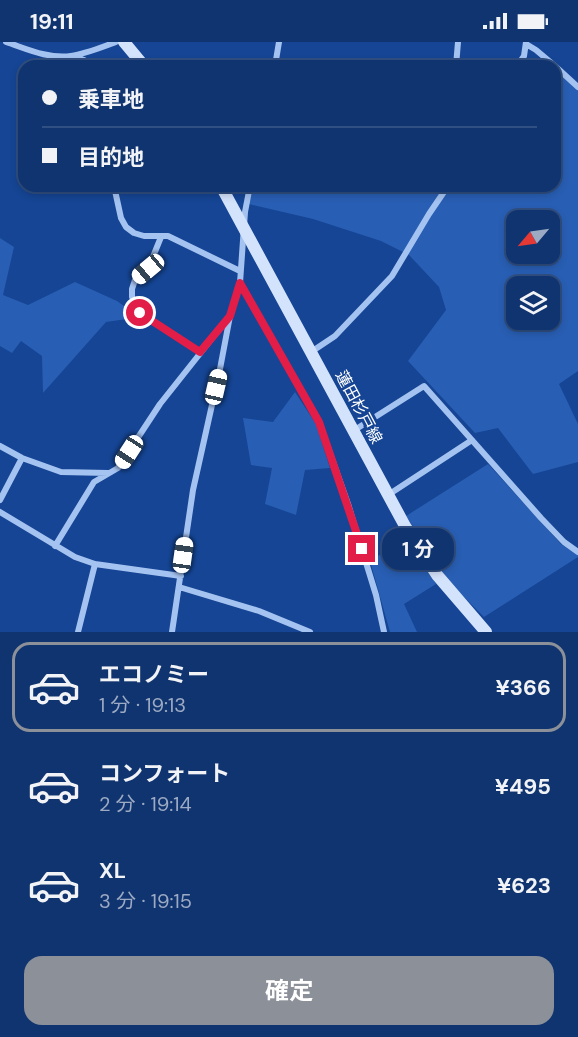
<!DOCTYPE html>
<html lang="ja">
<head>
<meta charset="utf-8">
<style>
	body { margin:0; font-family:"DM Sans","Noto Sans JP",sans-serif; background:#193c74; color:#f1f3f6; height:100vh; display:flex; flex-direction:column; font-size:22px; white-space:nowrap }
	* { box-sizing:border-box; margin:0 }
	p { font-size:20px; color:#9caac3 }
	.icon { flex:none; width:33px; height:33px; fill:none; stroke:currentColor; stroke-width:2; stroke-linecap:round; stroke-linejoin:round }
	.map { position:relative; height:590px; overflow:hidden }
	.side { display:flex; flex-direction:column; background:#10346f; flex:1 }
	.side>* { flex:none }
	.top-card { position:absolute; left:18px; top:18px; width:543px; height:132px; border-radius:18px; box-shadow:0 3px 9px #0003,0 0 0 2px #304f82; display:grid; align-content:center; height:132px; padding:0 24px; background:#10346f }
	.needle { width:39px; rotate:241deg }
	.controls { position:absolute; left:506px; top:168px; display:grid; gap:12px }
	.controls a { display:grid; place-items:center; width:54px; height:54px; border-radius:12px; background:#10346f; box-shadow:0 3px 9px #0003,0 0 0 2px #304f82; font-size:30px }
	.end { position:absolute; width:27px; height:27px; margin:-14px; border:8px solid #e11d48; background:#fff; box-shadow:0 0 0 3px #fff }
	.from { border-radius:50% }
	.bubble { position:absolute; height:42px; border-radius:18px; background:#10346f; box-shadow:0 3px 9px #0003,0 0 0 2px #304f82; font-size:20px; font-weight:700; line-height:42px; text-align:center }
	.car { position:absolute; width:18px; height:36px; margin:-18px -9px; border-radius:8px; box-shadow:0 0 4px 2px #0007; background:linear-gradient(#fff 24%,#345 0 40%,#fff 0 76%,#345 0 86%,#fff 0) }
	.top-card b { display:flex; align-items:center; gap:21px; height:57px; font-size:22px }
	.top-card b+b { border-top:2px solid #304f82 }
	.top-card i { width:15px; height:15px; background:#f1f3f6 }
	ul { padding:10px 0 0; list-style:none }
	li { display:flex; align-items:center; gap:18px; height:90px; margin:0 12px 9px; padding:0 12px; border:3px solid transparent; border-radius:18px }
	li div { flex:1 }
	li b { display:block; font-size:22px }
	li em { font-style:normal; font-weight:700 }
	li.active { border-color:#8c9099 }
	li>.icon { width:54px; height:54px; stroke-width:1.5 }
	.primary-button { display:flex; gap:12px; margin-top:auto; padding:12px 24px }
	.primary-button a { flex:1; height:69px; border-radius:18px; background:#8c9099; color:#fff; font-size:24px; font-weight:700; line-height:69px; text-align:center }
	.status { display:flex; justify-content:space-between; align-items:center; height:42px; padding:0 30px; background:#10346f; direction:ltr }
	.status svg { height:16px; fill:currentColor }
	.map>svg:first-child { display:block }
	.green { fill:#285eb3; fill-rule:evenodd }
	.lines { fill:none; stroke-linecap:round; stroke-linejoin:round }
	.street { stroke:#a5c3f1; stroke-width:6 }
	.secondary { stroke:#d4e3fc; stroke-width:12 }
	.route { stroke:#e11d48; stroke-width:8 }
	.labels { text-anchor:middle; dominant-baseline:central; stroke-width:6; stroke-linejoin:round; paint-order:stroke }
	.street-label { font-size:16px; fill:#fff; stroke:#154594 }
</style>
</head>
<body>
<div class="status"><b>19:11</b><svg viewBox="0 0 49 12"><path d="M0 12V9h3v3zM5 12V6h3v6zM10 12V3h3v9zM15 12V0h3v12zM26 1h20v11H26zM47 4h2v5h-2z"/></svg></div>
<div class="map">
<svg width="578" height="590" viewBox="0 0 578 590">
	<rect width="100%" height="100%" fill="#154594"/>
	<path class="green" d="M555,29l23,17v283l-19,13 19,40v38l-45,12 -35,-46 -23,5 -67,-72 38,-51 -7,-23 -30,-32 -28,-14 -68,-22 -64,-15 5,-18h301zM516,178h33v34h-33zM516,244h33v34h-33z
		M0,196l14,9 -11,48 25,10 47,-23 42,19 28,20 -18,-2 -21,3 -63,71 -1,-37 -21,-15 -9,12 -12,-7z
		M295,350l21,32 14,44 -25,2 -9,45 -31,-11 7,-36 -21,-3 -8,-47 30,4z
		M488,422l73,80 17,11v2l-94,60 -34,-34 -44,-67z
		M405,497l31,45 -32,20 13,28h-27l-20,-71z"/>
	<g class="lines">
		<path class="street" d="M6,0c21,7 42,17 65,14 14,-2 31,-9 45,-14
			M526,2l10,6 19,16
			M72,14l12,4 5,6
			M275,24l4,-24
			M456,24l2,-24
			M517,24l7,-10 2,-14
			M555,24l23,21
			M114,144l7,32 5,9 8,6 10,3h24l72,35
			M161,195l-13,32 -13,11 -3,9v8l8,16 60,39
			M240,241l79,139 29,82 28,91 8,37
			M311,310l24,-16 57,-60 37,-62 19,-28
			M353,389l71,-45 117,132 23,24 14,10
			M0,404l22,12 39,14 47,1
			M388,453l84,-55
			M0,458l22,-42
			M0,470l75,45 20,7 86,12
			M55,504l39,-64 24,-14 42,-64 69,-87
			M179,545l80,24 51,21
			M78,590l17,-68
			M172,590l21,-142 27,-121 10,-53 10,-33 5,-71 5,-26"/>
		<path class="secondary" d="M124,0l20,24
			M221,144l184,340 32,49 49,57"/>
	</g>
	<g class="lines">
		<path class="route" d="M140,271l60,39 30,-36 10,-33 79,139 43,127"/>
	</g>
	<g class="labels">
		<g class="street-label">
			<text transform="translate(359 365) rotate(62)">蓮田杉戸線</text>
		</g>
	</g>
</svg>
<div class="controls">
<a><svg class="needle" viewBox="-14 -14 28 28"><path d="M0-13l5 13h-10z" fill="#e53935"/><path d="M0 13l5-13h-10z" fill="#9caac3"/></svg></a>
<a><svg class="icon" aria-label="layers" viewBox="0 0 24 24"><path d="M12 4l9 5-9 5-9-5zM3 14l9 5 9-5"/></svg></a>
</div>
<i class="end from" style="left:140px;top:271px"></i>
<i class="end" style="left:362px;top:507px"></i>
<div class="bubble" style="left:382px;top:486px;width:72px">1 分</div>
<i class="car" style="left:148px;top:227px;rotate:230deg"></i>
<i class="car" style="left:216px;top:345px;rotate:13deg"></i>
<i class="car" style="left:129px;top:410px;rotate:213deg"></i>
<i class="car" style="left:183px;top:513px;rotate:8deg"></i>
<div class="top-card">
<b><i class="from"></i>乗車地</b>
<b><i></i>目的地</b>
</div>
</div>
<section class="side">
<ul>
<li class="active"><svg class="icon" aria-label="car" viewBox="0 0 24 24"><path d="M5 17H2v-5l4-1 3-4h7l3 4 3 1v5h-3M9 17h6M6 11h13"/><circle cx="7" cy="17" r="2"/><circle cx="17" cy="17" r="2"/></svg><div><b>エコノミー</b><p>1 分 · 19:13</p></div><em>¥366</em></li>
<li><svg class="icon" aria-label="car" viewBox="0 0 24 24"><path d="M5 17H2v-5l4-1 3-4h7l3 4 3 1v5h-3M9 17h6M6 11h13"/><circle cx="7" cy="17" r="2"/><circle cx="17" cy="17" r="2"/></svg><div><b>コンフォート</b><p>2 分 · 19:14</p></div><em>¥495</em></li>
<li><svg class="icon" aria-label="car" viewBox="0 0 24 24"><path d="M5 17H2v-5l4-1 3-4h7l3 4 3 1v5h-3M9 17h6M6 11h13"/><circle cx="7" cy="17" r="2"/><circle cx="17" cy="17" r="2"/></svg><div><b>XL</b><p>3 分 · 19:15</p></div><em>¥623</em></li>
</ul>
<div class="primary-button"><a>確定</a></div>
</section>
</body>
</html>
